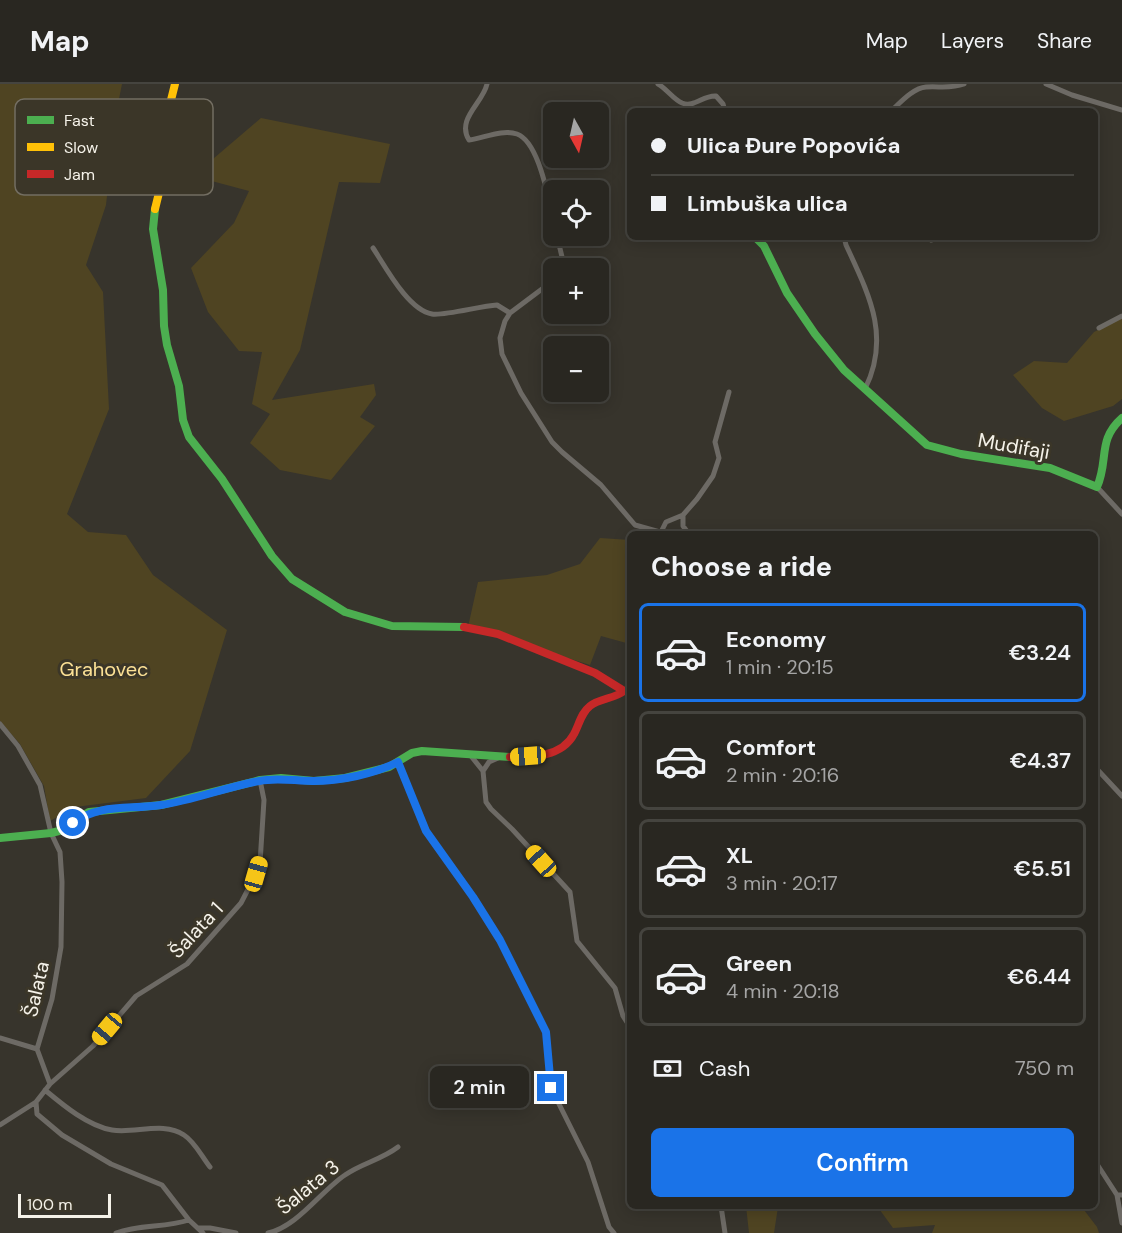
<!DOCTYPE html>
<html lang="en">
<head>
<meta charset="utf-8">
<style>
	body { margin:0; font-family:"DM Sans",sans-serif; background:#35332e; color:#f1f3f6; height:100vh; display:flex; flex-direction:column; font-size:22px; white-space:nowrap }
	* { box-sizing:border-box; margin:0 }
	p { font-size:20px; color:#a5a5a5 }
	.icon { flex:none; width:33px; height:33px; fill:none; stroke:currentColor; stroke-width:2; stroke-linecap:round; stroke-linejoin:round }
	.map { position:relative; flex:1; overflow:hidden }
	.drawer { position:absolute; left:627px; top:447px; width:471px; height:678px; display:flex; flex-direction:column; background:#292721; border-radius:9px; box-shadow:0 3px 15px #0003,0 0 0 2px #45443f }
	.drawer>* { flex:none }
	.guide { position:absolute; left:627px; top:24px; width:471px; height:132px; border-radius:9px; box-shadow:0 3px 15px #0003,0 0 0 2px #45443f; display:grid; align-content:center; height:132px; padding:0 24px; background:#292721 }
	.needle { width:39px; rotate:172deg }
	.controls { position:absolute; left:543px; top:18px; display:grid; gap:12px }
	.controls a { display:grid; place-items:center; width:66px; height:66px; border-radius:9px; background:#292721; box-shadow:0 3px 15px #0003,0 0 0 2px #45443f; font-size:30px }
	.scale { position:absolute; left:18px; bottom:15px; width:93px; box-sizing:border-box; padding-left:6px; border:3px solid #f5f2e9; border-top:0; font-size:16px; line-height:21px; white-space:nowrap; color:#f5f2e9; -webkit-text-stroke:4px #3b3628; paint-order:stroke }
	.end { position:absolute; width:27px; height:27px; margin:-14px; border:8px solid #1a73e8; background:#fff; box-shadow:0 0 0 3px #fff }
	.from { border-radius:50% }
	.bubble { position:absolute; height:42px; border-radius:9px; background:#292721; box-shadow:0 3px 15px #0003,0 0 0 2px #45443f; font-size:20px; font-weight:600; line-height:42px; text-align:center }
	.car { position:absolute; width:18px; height:36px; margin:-18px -9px; border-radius:8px; box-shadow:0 0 4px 2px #0007; background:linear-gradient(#f5c518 24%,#345 0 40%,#f5c518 0 76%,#345 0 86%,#f5c518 0) }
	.guide b { display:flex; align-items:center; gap:21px; height:57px; font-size:22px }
	.guide b+b { border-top:2px solid #45443f }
	.guide i { width:15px; height:15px; background:#f1f3f6 }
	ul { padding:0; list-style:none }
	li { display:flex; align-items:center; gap:18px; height:99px; margin:0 12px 9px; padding:0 12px; border:3px solid #45443f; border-radius:9px }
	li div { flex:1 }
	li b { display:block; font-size:22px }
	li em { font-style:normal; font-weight:600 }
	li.active { border-color:#1a73e8 }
	li>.icon { width:54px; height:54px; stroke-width:1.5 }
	h2 { padding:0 24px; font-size:27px; line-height:72px }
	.pay { display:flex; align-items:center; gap:15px; height:66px; padding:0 24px; font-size:22px }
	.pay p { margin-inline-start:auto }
	.primary-button { display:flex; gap:12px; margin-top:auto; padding:12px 24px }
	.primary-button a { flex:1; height:69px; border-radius:9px; background:#1a73e8; color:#fff; font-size:24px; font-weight:600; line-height:69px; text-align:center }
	header { display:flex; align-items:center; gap:36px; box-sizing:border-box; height:84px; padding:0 30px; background:#292721; border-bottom:2px solid #45443f }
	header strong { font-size:28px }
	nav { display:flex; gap:33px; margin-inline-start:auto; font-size:21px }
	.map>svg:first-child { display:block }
	.green { fill:#4f4422 }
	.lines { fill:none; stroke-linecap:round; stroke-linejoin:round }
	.street { stroke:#6d6a65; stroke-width:5 }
	.fast { stroke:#4caf50; stroke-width:8 }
	.slow { stroke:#ffc107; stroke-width:8 }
	.jam { stroke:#c62828; stroke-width:8 }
	.route { stroke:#1a73e8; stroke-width:8 }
	.labels { text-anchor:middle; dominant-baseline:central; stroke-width:6; stroke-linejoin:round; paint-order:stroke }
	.street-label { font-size:20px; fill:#f5f2e9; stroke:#3b3628 }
	.park-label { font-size:20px; fill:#fbe095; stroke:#3b3628 }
	.key { fill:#3b3628; stroke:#736e62; stroke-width:1.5 }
	.key-label { font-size:16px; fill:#f5f2e9 }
</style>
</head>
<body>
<header>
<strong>Map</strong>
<nav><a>Map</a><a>Layers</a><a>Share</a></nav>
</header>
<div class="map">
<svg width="1122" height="1149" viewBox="0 0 1122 1149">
	<rect width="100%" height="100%" fill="#37342c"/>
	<path class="green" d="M0,0h122l-6,30 -10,91 -20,60 17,27 6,117 -42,105 21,18 38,3 27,40 74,55 -37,121 -44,47 -71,9 -25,14 -6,-35 -24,-42 -20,-23z
		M261,34l129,26 -10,39 -41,-1 -39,168 -28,50 102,-16 2,11 -16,22 15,9 -44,54 -51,-10 -30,-27 20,-29 -18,-10 10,-52 -23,-1 -31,-39 -17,-44 43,-45 15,-32 -56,-15z
		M1122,234v81l-9,7 -49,15 -22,-13 -29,-33 21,-14 33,2 27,-31z
		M600,454l30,2v104l-29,-8 -11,29 -122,-38 10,-45 69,-7 33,-11z
		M746,1122l32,1 -4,26h-25z
		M877,1122h204l16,21 2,6h-167l3,-8 -42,3z"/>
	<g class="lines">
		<path class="street" d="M487,0c-4,19 -31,35 -18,56 15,-2 33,-11 48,-6 22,8 31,64 37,86
			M658,0c9,5 15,15 24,19 12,5 21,-8 34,-7l7,8 2,7
			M1046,0l26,11 50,15
			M891,27c9,-8 22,-23 35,-24 13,-1 25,2 38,-3
			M557,152l6,25 -1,7
			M844,153l2,8c23,50 45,91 19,144
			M927,153l4,3 11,-3
			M373,164c12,18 35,62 59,66 13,2 48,-8 65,-9l13,8 -5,8 -5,17 2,16 19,39 31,49 10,10 39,33 34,40 32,9
			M510,229l44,-33
			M1099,244l23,-12
			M1097,403l25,27
			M683,431v11l6,8
			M661,448l5,-10 17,-7 14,-16 16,-23 6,-18 -4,-16 14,-50
			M0,640l18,22 22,39 11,48 9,19 2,30 -1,65 -9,52 -15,50 13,35 -14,18 -36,23
			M471,672l12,15
			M498,674l-9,4 -6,9 3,31 5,7 21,20 58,63 7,49 38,47 8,28 7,11
			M398,678l29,69 46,66 27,43 46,92 5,56 37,74 21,65 5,6
			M1095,683l27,29
			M0,954l37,11
			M50,1000l43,-38 43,-50 51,-32 54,-61 15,-29 4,-11 4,-63 -4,-20
			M45,1006c18,15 43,36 67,40 22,4 52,-9 72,5 11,7 18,22 26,32
			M36,1018l1,12 25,21 49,29 51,21 27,35 14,13
			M1095,1077l22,34h5
			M1117,1111l5,28
			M721,1122l4,27
			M198,1144h12l26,5
			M116,1149c24,-9 49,-5 73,-13
			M268,1149c29,-6 53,-42 77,-58 17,-12 36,-15 53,-28"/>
		<path class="fast" d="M155,125l-2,20 10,61 1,36 3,19 12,41 4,34 6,17 33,42 50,77 20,23 53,33 47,14 72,1
			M755,153l9,9 23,47 28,41 29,36 83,75 34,9 89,14 47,19c12,-27 0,-47 25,-69
			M0,754l51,-5 8,-2 30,-19 72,-7 99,-25 21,-2 33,3 31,-3 44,-11 23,-14 10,-2 88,6"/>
		<path class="slow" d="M155,125l11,-45 4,-60 5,-20"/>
		<path class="jam" d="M464,543l34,7 97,39 29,18c-10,8 -24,7 -34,15 -9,7 -11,19 -16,28 -12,23 -41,23 -64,23"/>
	</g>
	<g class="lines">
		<path class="route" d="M73,739c27,-20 56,-13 88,-18 33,-5 65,-18 98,-24 18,-4 36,0 54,0 27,0 61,-7 85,-19l28,69 47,66 27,43 46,92 5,56"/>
	</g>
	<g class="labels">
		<g class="street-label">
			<text transform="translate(1014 362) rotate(10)">Mudifaji</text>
			<text transform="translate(196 846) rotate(-47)">Šalata 1</text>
			<text transform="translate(36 905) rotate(-77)">Šalata</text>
			<text transform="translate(308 1103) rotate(-39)">Šalata 3</text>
		</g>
		<g class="park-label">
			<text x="104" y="585">Grahovec</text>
		</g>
	</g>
	<rect x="15" y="15" width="198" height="96" rx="9" class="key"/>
	<rect x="27" y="32" width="27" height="8" fill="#4caf50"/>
	<rect x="27" y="59" width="27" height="8" fill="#ffc107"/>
	<rect x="27" y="86" width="27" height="8" fill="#c62828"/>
	<g class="key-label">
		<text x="64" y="42">Fast</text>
		<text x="64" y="69">Slow</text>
		<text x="64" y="96">Jam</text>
	</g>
</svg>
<div class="controls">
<a><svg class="needle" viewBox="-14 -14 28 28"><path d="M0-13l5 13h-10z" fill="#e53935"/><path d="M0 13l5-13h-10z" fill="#a5a5a5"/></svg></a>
<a><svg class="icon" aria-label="locate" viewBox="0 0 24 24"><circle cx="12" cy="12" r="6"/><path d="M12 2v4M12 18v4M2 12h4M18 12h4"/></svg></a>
<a>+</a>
<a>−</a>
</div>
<div class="scale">100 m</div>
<i class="end from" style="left:73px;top:739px"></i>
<i class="end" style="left:551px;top:1004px"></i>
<div class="bubble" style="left:430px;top:982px;width:99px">2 min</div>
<i class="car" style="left:528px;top:672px;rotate:266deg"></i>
<i class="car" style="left:541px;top:777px;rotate:318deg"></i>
<i class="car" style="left:256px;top:790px;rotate:16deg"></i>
<i class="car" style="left:107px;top:945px;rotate:220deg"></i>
<div class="guide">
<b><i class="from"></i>Ulica Đure Popovića</b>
<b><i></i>Limbuška ulica</b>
</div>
<section class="drawer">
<h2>Choose a ride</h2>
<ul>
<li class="active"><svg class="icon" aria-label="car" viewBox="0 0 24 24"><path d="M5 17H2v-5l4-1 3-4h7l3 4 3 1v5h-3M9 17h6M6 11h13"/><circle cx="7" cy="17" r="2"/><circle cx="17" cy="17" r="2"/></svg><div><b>Economy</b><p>1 min · 20:15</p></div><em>€3.24</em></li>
<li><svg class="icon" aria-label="car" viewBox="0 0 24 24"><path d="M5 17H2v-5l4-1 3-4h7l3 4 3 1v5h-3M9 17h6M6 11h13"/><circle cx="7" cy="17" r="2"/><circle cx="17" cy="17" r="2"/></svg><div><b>Comfort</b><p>2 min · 20:16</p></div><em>€4.37</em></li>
<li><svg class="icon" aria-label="car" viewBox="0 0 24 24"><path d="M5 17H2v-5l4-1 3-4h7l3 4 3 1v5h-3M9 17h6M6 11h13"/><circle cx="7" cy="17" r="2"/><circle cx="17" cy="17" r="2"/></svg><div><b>XL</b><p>3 min · 20:17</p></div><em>€5.51</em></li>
<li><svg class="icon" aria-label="car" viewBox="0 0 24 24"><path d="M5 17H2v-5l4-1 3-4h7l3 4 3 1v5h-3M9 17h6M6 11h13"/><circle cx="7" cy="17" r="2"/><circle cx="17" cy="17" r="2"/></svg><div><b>Green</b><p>4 min · 20:18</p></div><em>€6.44</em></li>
</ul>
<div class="pay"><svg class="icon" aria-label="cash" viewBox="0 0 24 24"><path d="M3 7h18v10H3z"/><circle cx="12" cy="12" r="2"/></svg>Cash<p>750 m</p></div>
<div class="primary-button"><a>Confirm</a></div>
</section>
</div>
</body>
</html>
